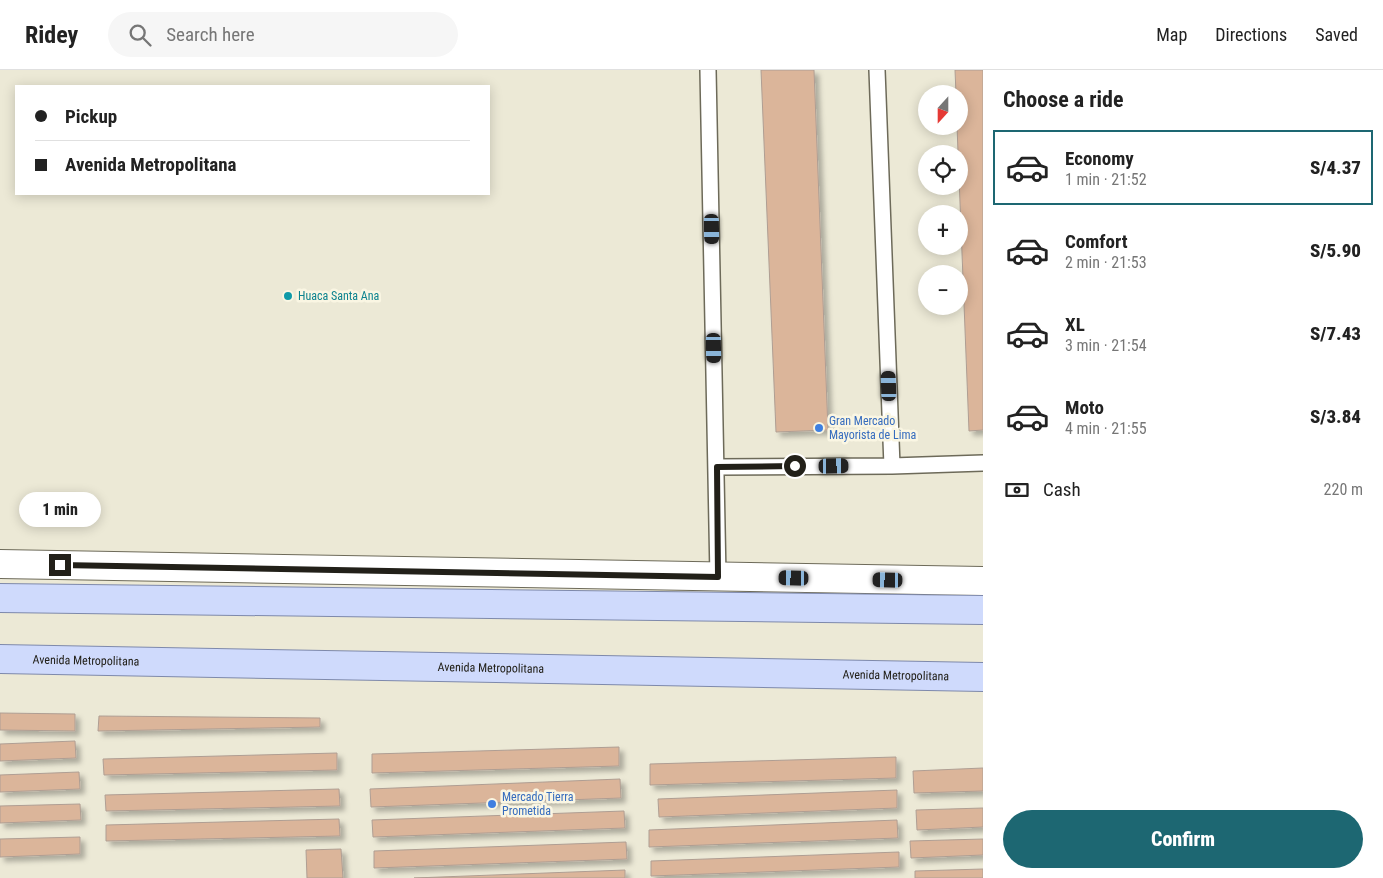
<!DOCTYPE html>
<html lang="en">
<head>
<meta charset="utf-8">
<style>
	body { margin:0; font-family:"Roboto Condensed",sans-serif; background:#f6f6f6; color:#222; height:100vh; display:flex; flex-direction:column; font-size:19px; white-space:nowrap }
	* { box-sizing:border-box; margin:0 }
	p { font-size:16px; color:#767676 }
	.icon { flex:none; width:28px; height:28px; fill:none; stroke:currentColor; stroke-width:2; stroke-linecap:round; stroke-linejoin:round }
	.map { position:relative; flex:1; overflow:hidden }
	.side { display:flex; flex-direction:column; background:#fff; width:400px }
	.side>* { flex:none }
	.banner { position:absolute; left:15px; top:15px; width:475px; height:110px; border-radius:0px; box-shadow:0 2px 12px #0003; display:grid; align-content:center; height:110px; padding:0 20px; background:#fff }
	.needle { width:32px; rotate:201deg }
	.fabs { position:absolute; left:918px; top:15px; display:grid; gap:10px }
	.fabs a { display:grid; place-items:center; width:50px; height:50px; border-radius:50%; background:#fff; box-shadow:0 2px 12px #0003; font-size:25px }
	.end { position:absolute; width:22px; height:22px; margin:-11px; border:6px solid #222019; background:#fff; box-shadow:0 0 0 2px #fff }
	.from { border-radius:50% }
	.bubble { position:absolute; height:35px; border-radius:18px; background:#fff; box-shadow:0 2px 12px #0003; font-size:16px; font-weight:800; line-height:35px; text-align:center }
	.car { position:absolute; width:15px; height:30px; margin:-15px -8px; border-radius:6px; box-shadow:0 0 4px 1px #0007; background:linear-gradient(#222 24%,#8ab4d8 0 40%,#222 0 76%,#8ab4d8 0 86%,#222 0) }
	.banner b { display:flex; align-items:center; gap:18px; height:48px; font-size:19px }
	.banner b+b { border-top:1px solid #e0e0e0 }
	.banner i { width:12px; height:12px; background:#222 }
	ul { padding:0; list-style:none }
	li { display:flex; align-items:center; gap:15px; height:75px; margin:0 10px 8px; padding:0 10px; border:2px solid transparent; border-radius:0px }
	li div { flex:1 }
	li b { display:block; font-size:19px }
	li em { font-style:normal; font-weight:800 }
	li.selected { border-color:#1d6772 }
	li>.icon { width:45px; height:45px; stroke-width:1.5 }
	h2 { padding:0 20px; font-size:22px; line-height:60px }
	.pay { display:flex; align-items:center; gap:12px; height:55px; padding:0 20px; font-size:19px }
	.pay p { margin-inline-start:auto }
	.action { display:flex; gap:10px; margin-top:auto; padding:10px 20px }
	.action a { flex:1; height:58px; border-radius:30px; background:#1d6772; color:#fff; font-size:20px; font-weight:800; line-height:58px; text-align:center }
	header { display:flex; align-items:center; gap:30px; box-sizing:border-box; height:70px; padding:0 25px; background:#fff; border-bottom:1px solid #e0e0e0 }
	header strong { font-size:24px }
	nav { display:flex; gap:28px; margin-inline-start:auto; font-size:18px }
	.search { width:350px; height:45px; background:#f6f6f6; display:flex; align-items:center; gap:12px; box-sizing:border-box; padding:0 18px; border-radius:28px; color:#767676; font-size:19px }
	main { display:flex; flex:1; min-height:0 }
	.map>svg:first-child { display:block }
	.building { fill:#dbb59a; stroke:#af9e93; filter:url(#shadow) }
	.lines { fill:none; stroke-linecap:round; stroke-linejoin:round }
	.service-casing { stroke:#6d6a59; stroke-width:18 }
	.tertiary-casing { stroke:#6d6a59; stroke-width:30 }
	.primary-casing { stroke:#7e89ab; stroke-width:30 }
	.service { stroke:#fff; stroke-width:15 }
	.tertiary { stroke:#fff; stroke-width:28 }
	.primary { stroke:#cfdafc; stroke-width:28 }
	.route { stroke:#222019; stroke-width:6 }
	.culture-dot { fill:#0f9aa8; stroke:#faf6e3; stroke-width:2 }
	.shop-dot { fill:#3f7fe0; stroke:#faf6e3; stroke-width:2 }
	.labels { text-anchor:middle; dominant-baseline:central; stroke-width:5; stroke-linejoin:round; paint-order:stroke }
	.culture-label { font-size:12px; fill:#0d838f; stroke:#faf6e3; text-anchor:start }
	.shop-label { font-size:12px; fill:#366cbe; stroke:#faf6e3; text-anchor:start }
	.street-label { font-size:12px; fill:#222019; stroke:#faf6e3 }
</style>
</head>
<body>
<header>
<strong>Ridey</strong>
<div class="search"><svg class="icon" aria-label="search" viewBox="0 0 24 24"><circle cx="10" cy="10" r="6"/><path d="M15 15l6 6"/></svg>Search here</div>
<nav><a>Map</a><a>Directions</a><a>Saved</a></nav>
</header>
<main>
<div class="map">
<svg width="983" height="808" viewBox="0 0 983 808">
	<defs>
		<filter id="shadow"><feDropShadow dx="4.5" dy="4.5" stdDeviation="2.5" flood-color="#0004"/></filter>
	</defs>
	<rect width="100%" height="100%" fill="#ece9d6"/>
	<path class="building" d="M761,0h53l14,360 -52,2z
		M955,0h28v360l-14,1 -12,-305h2v-32h-3z
		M0,643l75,1v17l-75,-1z
		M99,646l221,2v9l-222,4z
		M75,671l1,17 -76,3v-17z
		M619,677v19l-247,7v-19z
		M337,683v17l-233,5 -1,-16z
		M896,687v21l-246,7v-21z
		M983,698v23l-69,2 -1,-22z
		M79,702l1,17 -80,3v-17z
		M620,709l1,19 -250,9 -1,-18z
		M339,719l1,17 -234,5 -1,-16z
		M897,720v18l-238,9 -1,-18z
		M80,734l1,16 -81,3v-17z
		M983,738v19l-66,3 -1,-20z
		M624,741l1,17 -252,9 -1,-17z
		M339,749l1,17 -234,5v-16z
		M897,750l1,18 -249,9v-17z
		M80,767v17l-80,3v-18z
		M983,769v16l-72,3 -1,-17z
		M626,772l1,17 -253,9v-17z
		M341,779l2,29h-36l-1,-28z
		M899,782v15l-248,9v-15z
		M983,799v9h-68v-7z
		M625,800v8h-211z"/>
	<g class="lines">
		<g class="service-casing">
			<path id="service" d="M708,0l10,507
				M877,0l15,396
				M717,397l175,-1 91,-3"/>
		</g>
		<g class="tertiary-casing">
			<path id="tertiary" d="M0,494l983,17"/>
		</g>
		<g class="primary-casing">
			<g id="primary">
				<path d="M0,528l983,12"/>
				<path id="s1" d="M0,589l983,18"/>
			</g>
		</g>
		<use href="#service" class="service"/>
		<use href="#tertiary" class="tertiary"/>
		<use href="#primary" class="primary"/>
	</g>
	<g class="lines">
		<path class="route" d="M60,495l658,12 -1,-110 78,-1"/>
	</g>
	<circle class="culture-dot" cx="288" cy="226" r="5"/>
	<g class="shop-dot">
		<circle cx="819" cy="358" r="5"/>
		<circle cx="492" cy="734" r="5"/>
	</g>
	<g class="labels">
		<g class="culture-label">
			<text x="298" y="226">Huaca Santa Ana</text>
		</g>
		<g class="shop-label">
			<text x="829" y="351">Gran Mercado<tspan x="829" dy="14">Mayorista de Lima</tspan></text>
			<text x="502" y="727">Mercado Tierra<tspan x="502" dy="14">Prometida</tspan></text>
		</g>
		<g class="street-label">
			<text stroke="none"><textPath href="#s1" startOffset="86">Avenida Metropolitana</textPath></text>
			<text stroke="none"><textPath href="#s1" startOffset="491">Avenida Metropolitana</textPath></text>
			<text stroke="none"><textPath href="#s1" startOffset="896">Avenida Metropolitana</textPath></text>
		</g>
	</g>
</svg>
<div class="fabs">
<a><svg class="needle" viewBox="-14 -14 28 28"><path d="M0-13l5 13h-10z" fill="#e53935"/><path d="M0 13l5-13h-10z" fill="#767676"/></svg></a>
<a><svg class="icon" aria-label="locate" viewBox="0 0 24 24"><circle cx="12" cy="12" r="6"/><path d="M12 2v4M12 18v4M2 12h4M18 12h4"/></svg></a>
<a>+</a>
<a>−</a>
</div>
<i class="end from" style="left:795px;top:396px"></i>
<i class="end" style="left:60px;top:495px"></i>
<div class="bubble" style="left:19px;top:422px;width:82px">1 min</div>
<i class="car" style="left:712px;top:159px;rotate:179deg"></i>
<i class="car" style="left:714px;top:278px;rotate:179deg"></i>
<i class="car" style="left:889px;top:316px;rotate:358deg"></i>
<i class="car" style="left:834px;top:396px;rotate:89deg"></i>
<i class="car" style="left:794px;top:508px;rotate:271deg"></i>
<i class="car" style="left:888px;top:510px;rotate:271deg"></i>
<div class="banner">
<b><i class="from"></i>Pickup</b>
<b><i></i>Avenida Metropolitana</b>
</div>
</div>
<section class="side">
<h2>Choose a ride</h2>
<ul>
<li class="selected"><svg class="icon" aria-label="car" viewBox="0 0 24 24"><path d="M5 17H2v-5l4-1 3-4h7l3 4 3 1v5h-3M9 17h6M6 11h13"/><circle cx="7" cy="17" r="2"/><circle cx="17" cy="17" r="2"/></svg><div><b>Economy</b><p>1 min · 21:52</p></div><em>S/4.37</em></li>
<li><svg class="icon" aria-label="car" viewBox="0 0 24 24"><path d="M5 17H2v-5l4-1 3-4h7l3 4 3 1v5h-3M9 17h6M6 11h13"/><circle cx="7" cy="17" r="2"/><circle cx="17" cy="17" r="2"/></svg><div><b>Comfort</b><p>2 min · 21:53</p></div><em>S/5.90</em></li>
<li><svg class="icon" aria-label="car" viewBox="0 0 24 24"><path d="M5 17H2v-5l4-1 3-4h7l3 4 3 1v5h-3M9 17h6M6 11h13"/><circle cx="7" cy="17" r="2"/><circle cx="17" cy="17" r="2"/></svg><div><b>XL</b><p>3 min · 21:54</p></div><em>S/7.43</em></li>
<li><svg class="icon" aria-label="car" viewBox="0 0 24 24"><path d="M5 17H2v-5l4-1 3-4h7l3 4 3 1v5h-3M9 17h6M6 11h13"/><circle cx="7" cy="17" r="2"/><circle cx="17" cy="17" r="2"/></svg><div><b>Moto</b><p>4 min · 21:55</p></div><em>S/3.84</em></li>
</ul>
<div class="pay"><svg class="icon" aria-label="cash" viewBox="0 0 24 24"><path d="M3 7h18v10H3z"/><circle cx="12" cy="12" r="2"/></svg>Cash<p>220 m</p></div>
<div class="action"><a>Confirm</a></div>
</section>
</main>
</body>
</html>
